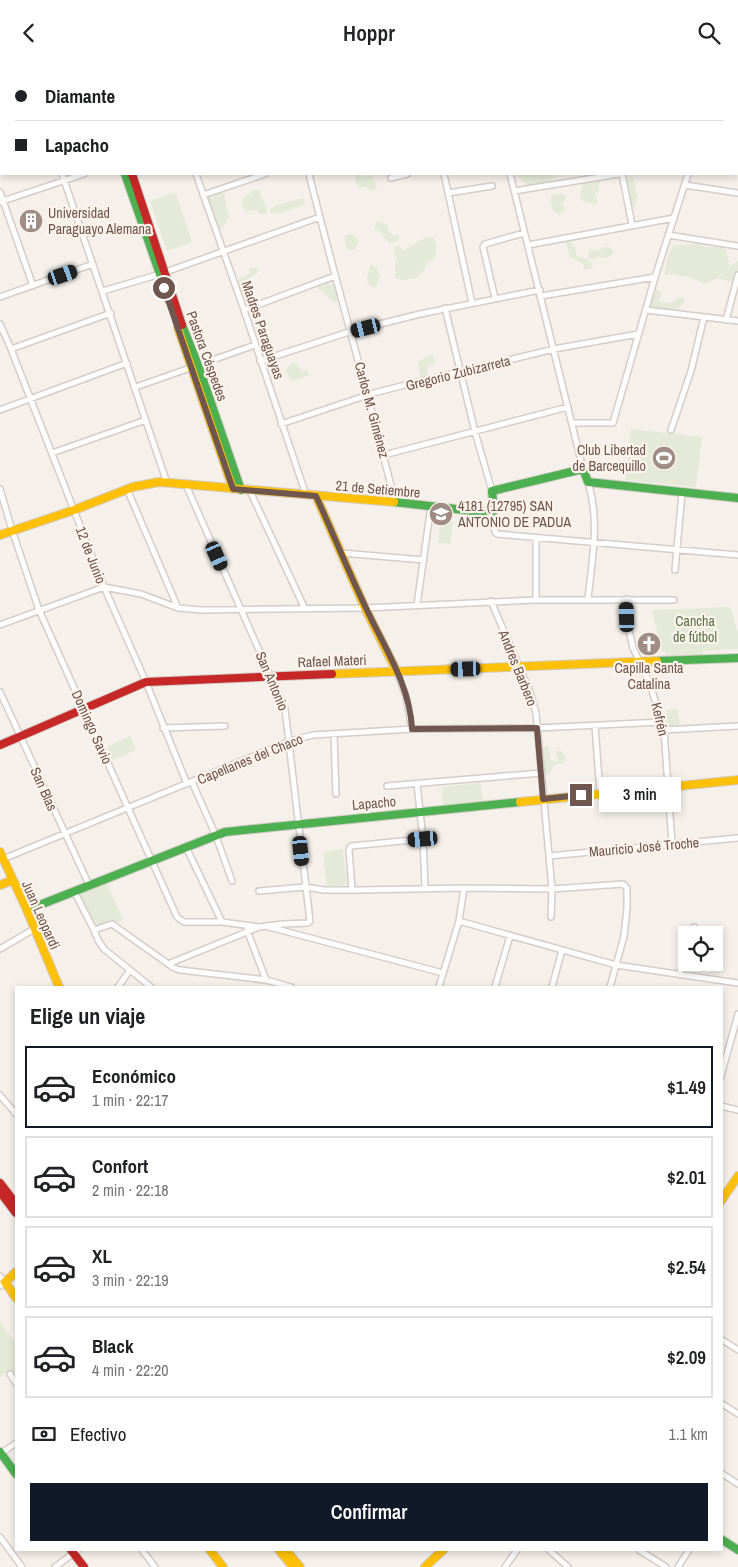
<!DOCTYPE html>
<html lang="es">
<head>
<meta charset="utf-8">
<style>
	body { margin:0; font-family:"Archivo Narrow",sans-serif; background:#f2f2f2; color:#202124; height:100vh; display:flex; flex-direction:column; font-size:19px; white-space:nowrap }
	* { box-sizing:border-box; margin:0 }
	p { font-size:16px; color:#757577 }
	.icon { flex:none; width:28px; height:28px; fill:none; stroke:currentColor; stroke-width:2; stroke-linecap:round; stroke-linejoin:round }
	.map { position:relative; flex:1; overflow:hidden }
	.drawer { position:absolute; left:15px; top:921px; width:708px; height:565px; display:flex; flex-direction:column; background:#fff; border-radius:0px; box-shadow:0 2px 8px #0003 }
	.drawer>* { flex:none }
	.guide { position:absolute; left:0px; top:0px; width:739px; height:110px; box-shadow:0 2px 8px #0003; display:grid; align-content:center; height:110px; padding:0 15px; background:#fff }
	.buttons { position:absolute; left:678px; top:861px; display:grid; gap:10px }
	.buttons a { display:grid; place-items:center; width:45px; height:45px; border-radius:0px; background:#fff; box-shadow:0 2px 8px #0003; font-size:25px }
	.end { position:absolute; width:22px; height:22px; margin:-11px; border:6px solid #6f564e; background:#fff; box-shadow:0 0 0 2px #fff }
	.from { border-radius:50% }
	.bubble { position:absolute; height:35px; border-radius:0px; background:#fff; box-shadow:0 2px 8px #0003; font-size:16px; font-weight:600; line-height:35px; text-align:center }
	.car { position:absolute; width:15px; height:30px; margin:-15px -8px; border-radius:6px; box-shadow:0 0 4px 1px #0007; background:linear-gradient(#222 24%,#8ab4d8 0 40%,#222 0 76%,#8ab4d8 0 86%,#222 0) }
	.guide b { display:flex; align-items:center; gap:18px; height:48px; font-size:19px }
	.guide b+b { border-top:1px solid #e0e0e0 }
	.guide i { width:12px; height:12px; background:#202124 }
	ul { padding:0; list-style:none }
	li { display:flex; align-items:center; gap:15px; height:82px; margin:0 10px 8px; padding:0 5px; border:2px solid #e0e0e0; border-radius:0px }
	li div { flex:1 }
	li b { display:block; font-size:19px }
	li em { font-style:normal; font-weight:600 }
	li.selected { border-color:#111827 }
	li>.icon { width:45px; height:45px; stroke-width:1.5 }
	h2 { padding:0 15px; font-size:22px; line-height:60px }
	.pay { display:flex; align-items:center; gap:12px; height:55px; padding:0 15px; font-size:19px }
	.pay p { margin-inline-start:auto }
	.button { display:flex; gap:10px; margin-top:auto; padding:10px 15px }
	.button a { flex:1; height:58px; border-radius:0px; background:#111827; color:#fff; font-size:20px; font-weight:600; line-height:58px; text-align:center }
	header { display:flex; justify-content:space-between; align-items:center; height:65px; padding:0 15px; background:#fff; font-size:22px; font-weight:600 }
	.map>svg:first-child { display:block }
	.green { fill:#e4ead7 }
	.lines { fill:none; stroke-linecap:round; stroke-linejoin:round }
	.street-casing { stroke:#d4cdc9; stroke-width:8 }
	.fast-casing { stroke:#d4ccc7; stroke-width:10 }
	.slow-casing { stroke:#d4ccc7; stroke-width:10 }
	.jam-casing { stroke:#d4ccc7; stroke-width:10 }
	.street { stroke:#fefdfc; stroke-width:5 }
	.fast { stroke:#4caf50; stroke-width:8 }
	.slow { stroke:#ffc107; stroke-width:8 }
	.jam { stroke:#c62828; stroke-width:8 }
	.route { stroke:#6f564e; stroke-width:6 }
	.labels { text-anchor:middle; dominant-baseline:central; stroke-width:4.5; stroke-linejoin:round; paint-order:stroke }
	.poi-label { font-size:14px; fill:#6f564e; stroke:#fcf4ec; text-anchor:start }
	.street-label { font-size:14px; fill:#6f564e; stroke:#fcf4ec }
	.park-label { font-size:14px; fill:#5a7348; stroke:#fcf4ec }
</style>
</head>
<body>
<header><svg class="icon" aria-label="back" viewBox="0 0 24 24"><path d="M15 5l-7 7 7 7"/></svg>Hoppr<svg class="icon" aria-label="search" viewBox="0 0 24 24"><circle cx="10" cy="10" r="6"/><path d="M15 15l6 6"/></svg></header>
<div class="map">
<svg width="738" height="1502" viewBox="0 0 738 1502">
	<rect width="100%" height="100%" fill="#f5f0ea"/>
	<path class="green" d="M357,109h3l4,3 7,-2 5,8 1,5 -6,3 -5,-4 -7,1c-4,-4 -6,-9 -2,-14z
		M516,109h42v2c-9,6 -23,14 -34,7 -3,-2 -5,-7 -8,-9z
		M630,112l3,1 3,9 -2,1 4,9 -4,11 -3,-2v-6l-4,-9 -1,-11z
		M599,114l1,3 -2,4 2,5 -5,1 3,11 -5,1 -9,-2 -4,-6 3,-12 3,-3 6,3 2,7v-4l-3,-5z
		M254,125h6c0,8 7,15 7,23l-6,2 -5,-5 -10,1 -4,-7 1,-6z
		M220,126l4,3 5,23 -6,10 -5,3 -6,-7 3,-4 -2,-1 -2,-7 2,-3 -4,-1 -4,-10 4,-1 5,3 -1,-3 1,-3z
		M175,127l17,50 -25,9 -17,-50z
		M562,128l5,4 -5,8 3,6 -6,4 -6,-4 -3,-11 3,-5z
		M303,133l2,4 -2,3 -25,9 -8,-2v-3l5,-3z
		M377,156l11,4v5l4,5h5l2,3 -3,4 -7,1 -8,-10 -7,-5z
		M351,169l8,7 -5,9h-4l-5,-4v-10z
		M426,172l8,1c3,8 4,16 -1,22l-4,1 -7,12 -7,6 -4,-1 -5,3 -11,-3v-14l2,-7 -3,-5v-4l6,-2 3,5z
		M568,174l8,9v8c6,1 13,3 17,9l-1,3 -7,2 -3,-7 -12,-6 -3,-11 -4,-6z
		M699,179l5,3h19l4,5 2,13h3l6,-4v21l-2,1 -19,-5 -12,6c-11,-6 -28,-11 -40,-9 0,-10 2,-22 9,-30z
		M604,182h6l4,5c-6,9 -9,5 -18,5l-3,3 -5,-2 1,-8 3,-1 5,2z
		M370,200h2l5,3 1,6 2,2 -4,11 -3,1 -5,-4 -1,-4z
		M256,203l3,4 -12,8 1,8 -3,4 -3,-1 -4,-5 1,-7 11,-5 -1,-5z
		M331,214l1,4 -5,1 6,1 5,7 -1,10 -2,1 -17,-15v-3l3,-2 2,3 3,-2 -2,-2z
		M655,225h4l2,3 -2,8c8,4 15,1 21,-4l4,1 1,3c-3,3 -6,8 -9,10 -6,3 -11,-5 -21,-1l-5,-2 1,-13z
		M430,290l4,3 1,6 -7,2 -1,7 2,4 -8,4 -3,-19z
		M292,298l4,1 6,7 5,-1 3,5 -19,6 -5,-11z
		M631,364l71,8 -6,50 -71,-7z
		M441,456l12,1 -3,22 -12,-1z
		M730,542l8,26v16l-35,2v5l-37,3v-7h-4l-10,-42z
		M678,644l2,19 -12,1 -2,-19z
		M130,671l6,14 -23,10 -6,-13z
		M546,681l3,1 2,14h8l-4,-10h6l5,6 -3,6 -9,2 -5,9 -2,1 -4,-5 1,-3 -2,-1 -1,-11 4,-3 -2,-4z
		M481,718l2,20 -40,4 -1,-20z
		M343,784l4,36 -20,2 -4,-35z
		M105,814l18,41 -29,10 -20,-39z
		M0,1257l16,22v32l-5,-7 -11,8z"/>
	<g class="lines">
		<g class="street-casing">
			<path id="street" d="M27,0l1,1
				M157,0v1
				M282,0v1
				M330,0v1
				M418,0v1
				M483,0v1
				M46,1l4,-1
				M217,1l4,-1
				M0,18h1
				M738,90v-1
				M62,109l105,309
				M196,109l48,136 62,185
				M309,109c27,110 59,218 86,328
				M444,109l28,129
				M510,109l73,295
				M622,109l10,51
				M391,113l16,-4
				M685,120l53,8
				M514,126l105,-17
				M0,127l33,94
				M448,128l44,-7
				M203,130l62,-21
				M0,137l84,-28
				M668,170l70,11
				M528,180l146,-27
				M103,226l57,-17 160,-57
				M541,231l114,-19
				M0,232l93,-33
				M495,233l-12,-51 2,-3 39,-11
				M445,243l30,124 17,59
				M244,245l91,-34
				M646,245l92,11
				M726,255l12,-45
				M0,259l11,25 93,238 42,95 41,102
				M11,284l100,-36
				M260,296l92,-30 68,-17 120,-24
				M136,322l119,-42
				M0,345l127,-47
				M572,358h41l42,-146 33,-103
				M281,359l93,-31 31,-8 149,-36 84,-15
				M671,365l20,-59 13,-54
				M52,388l94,-33
				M384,390l184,-48
				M0,424l12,41 27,80 138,307 7,5h38l37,5
				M127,424l51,119
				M250,426l55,118
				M493,447l2,20 2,2 241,21
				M342,488l82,7
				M675,505l7,-77
				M588,534c4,-39 12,-79 0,-117
				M627,534l1,27 5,22 17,36 14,46 8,114
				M536,535v-62
				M491,536l39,91 6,21 16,176 -1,28
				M417,540l14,-99
				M0,560l104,-38 37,7 37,14 23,2 164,-2 171,-8h138
				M397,607l9,24 6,33
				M0,627l89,193
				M595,661l5,67
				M163,663l62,-2
				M664,665l74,-4
				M334,669l2,60
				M192,717l24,54 16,45
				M417,719l6,55 2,49
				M387,721l154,-13
				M186,782l36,75
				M549,791l189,-18
				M3,794l287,-118 23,-6 99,-6 125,-1 125,-6
				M352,825l-3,-40 2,-4 72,-7
				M74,826l20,39 4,10 6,9 47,38
				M259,826l46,-4 19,3h37l103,-2 88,1 71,-5 4,4v20l-3,28 -14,51
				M459,856l157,44 122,18
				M269,862l174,46
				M94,865l18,-6 62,44 6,2 86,10 25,7
				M247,865l19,50
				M692,870l2,-8
				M0,884l34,-20
				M168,899l91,-37 23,-3 26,-1 2,-2 -25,-212 -99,-224
				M680,910l6,-21
				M118,922l12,-17
				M439,922l20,-66 5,-33
				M495,922l15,-51
				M552,922l10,-37
				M721,1011l17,-62
				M0,1030l16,19
				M721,1041l17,4
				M0,1211l5,6 -5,4
				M721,1274l17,11
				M10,1309l6,9
				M721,1338l17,11
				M0,1389l16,-11
				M721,1408l17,11
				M0,1472l22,30
				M142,1485l13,17
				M549,1485l19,17
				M639,1485l27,17
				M55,1502l23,-17
				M505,1502l12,-17
				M678,1502l11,-17"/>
		</g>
		<g class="fast-casing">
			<path id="fast" d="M87,0l1,1
				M94,0l1,1
				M125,109l44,126
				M182,260l16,40 43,125
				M394,437l97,11 3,-2 -2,-20 91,-22 5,13 150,16
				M657,596l81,-3
				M27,845l198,-78 295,-30
				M0,1387l16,22
				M721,1474l17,11"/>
		</g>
		<g class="slow-casing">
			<path id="slow" d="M178,263l55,161
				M316,431l49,112 32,64
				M0,470l74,-25 59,-23 26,-5 235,20
				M332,609l325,-13
				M520,737l218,-22
				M0,787l27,58 32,77
				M0,820l13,-5
				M721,1136l17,-25
				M16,1207l-11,10 11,16
				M210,1485l13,17
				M279,1485l14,17
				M286,1485l14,17
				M425,1502l18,-17"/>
		</g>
		<g class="jam-casing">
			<path id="jam" d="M132,109l50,151
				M0,680l146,-63 186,-8
				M0,1118l16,21
				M0,1127l16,21
				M71,1485l13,17"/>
		</g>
		<use href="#street" class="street"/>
		<use href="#fast" class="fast"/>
		<use href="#slow" class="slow"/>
		<use href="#jam" class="jam"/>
	</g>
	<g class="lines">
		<path class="route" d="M164,223l69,201 83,7c17,37 32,75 50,112 18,39 44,77 46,121l125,-1 6,71 38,-4"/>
	</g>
	<defs>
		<g id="building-disc" transform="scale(1.25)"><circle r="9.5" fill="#9e8c85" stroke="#fcf4ec"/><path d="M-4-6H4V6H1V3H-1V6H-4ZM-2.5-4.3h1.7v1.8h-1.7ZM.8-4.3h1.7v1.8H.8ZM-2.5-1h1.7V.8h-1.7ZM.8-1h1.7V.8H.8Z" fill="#fff"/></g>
		<g id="stadium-disc" transform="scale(1.25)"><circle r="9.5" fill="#9e8c85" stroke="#fcf4ec"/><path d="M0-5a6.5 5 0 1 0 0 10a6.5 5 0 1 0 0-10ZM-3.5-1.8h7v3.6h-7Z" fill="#fff"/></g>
		<g id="school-disc" transform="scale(1.25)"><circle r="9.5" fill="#9e8c85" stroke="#fcf4ec"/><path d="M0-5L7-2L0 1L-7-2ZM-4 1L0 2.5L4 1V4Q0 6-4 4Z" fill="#fff"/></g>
		<g id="church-disc" transform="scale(1.25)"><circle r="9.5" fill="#9e8c85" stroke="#fcf4ec"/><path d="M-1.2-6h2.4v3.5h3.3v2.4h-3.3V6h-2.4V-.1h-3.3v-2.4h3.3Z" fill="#fff"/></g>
	</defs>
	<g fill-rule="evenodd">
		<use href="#building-disc" x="31" y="156"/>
		<use href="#stadium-disc" x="664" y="393"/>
		<use href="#school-disc" x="441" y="449"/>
		<use href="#church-disc" x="649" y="579"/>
	</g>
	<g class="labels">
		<g class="poi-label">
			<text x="48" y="148">Universidad<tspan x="48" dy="16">Paraguayo Alemana</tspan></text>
			<text x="646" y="385" text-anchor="end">Club Libertad<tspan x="646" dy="16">de Barcequillo</tspan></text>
			<text x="458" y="441">4181 (12795) SAN<tspan x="458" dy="16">ANTONIO DE PADUA</tspan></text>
			<text x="649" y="603" text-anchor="middle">Capilla Santa<tspan x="649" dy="16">Catalina</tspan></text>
		</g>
		<g class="street-label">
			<text transform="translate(263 265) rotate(71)">Madres Paraguayas</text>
			<text transform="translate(207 291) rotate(70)">Pastora Céspedes</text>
			<text transform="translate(458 308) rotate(-14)">Gregorio Zubizarreta</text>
			<text transform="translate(372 345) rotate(75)">Carlos M. Giménez</text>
			<text transform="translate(378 424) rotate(5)">21 de Setiembre</text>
			<text transform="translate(91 490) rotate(69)">12 de Junio</text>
			<text transform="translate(332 596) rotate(-2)">Rafael Materi</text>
			<text transform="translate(518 603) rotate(68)">Andres Barbero</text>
			<text transform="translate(272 616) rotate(67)">San Antonio</text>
			<text transform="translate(660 654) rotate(77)">Kefrén</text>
			<text transform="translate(92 662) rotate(66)">Domingo Savio</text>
			<text transform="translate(250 694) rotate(-22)">Capellanes del Chaco</text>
			<text transform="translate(44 724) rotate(66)">San Blas</text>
			<text transform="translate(374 738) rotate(-5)">Lapacho</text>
			<text transform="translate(644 782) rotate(-5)">Mauricio José Troche</text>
			<text transform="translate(41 850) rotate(66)">Juan Leopardi</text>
		</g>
		<g class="park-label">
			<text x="695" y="556">Cancha<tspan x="695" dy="16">de fútbol</tspan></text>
		</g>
	</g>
</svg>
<div class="buttons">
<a><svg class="icon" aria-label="locate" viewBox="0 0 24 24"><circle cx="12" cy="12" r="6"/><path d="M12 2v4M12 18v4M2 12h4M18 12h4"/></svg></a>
</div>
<i class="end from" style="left:164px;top:223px"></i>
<i class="end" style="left:581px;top:730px"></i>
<div class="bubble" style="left:599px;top:712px;width:82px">3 min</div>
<i class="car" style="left:63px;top:210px;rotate:71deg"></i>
<i class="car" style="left:366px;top:263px;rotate:256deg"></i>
<i class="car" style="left:217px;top:491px;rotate:156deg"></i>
<i class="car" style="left:627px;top:552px;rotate:358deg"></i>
<i class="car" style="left:466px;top:604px;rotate:268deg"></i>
<i class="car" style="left:423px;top:774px;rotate:265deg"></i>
<i class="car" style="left:301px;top:786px;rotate:174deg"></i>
<div class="guide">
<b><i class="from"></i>Diamante</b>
<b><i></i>Lapacho</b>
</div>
<section class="drawer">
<h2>Elige un viaje</h2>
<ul>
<li class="selected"><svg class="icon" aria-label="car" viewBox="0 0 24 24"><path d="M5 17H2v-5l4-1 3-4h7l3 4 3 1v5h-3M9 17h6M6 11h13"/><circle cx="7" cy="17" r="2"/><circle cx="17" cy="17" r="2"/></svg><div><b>Económico</b><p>1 min · 22:17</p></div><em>$1.49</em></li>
<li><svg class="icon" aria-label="car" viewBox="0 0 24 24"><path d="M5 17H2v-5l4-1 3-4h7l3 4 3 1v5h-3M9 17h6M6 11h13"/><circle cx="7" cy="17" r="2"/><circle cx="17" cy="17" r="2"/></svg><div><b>Confort</b><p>2 min · 22:18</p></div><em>$2.01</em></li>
<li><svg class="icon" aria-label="car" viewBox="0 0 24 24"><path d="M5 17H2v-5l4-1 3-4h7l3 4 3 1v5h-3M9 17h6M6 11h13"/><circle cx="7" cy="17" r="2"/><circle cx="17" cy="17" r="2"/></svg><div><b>XL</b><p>3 min · 22:19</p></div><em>$2.54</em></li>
<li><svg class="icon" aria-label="car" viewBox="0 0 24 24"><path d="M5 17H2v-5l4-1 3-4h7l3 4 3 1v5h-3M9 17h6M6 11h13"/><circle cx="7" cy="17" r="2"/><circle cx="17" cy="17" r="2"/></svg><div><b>Black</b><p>4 min · 22:20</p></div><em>$2.09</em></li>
</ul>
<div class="pay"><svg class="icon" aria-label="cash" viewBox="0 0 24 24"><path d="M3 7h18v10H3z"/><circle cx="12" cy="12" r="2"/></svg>Efectivo<p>1.1 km</p></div>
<div class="button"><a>Confirmar</a></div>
</section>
</div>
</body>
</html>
